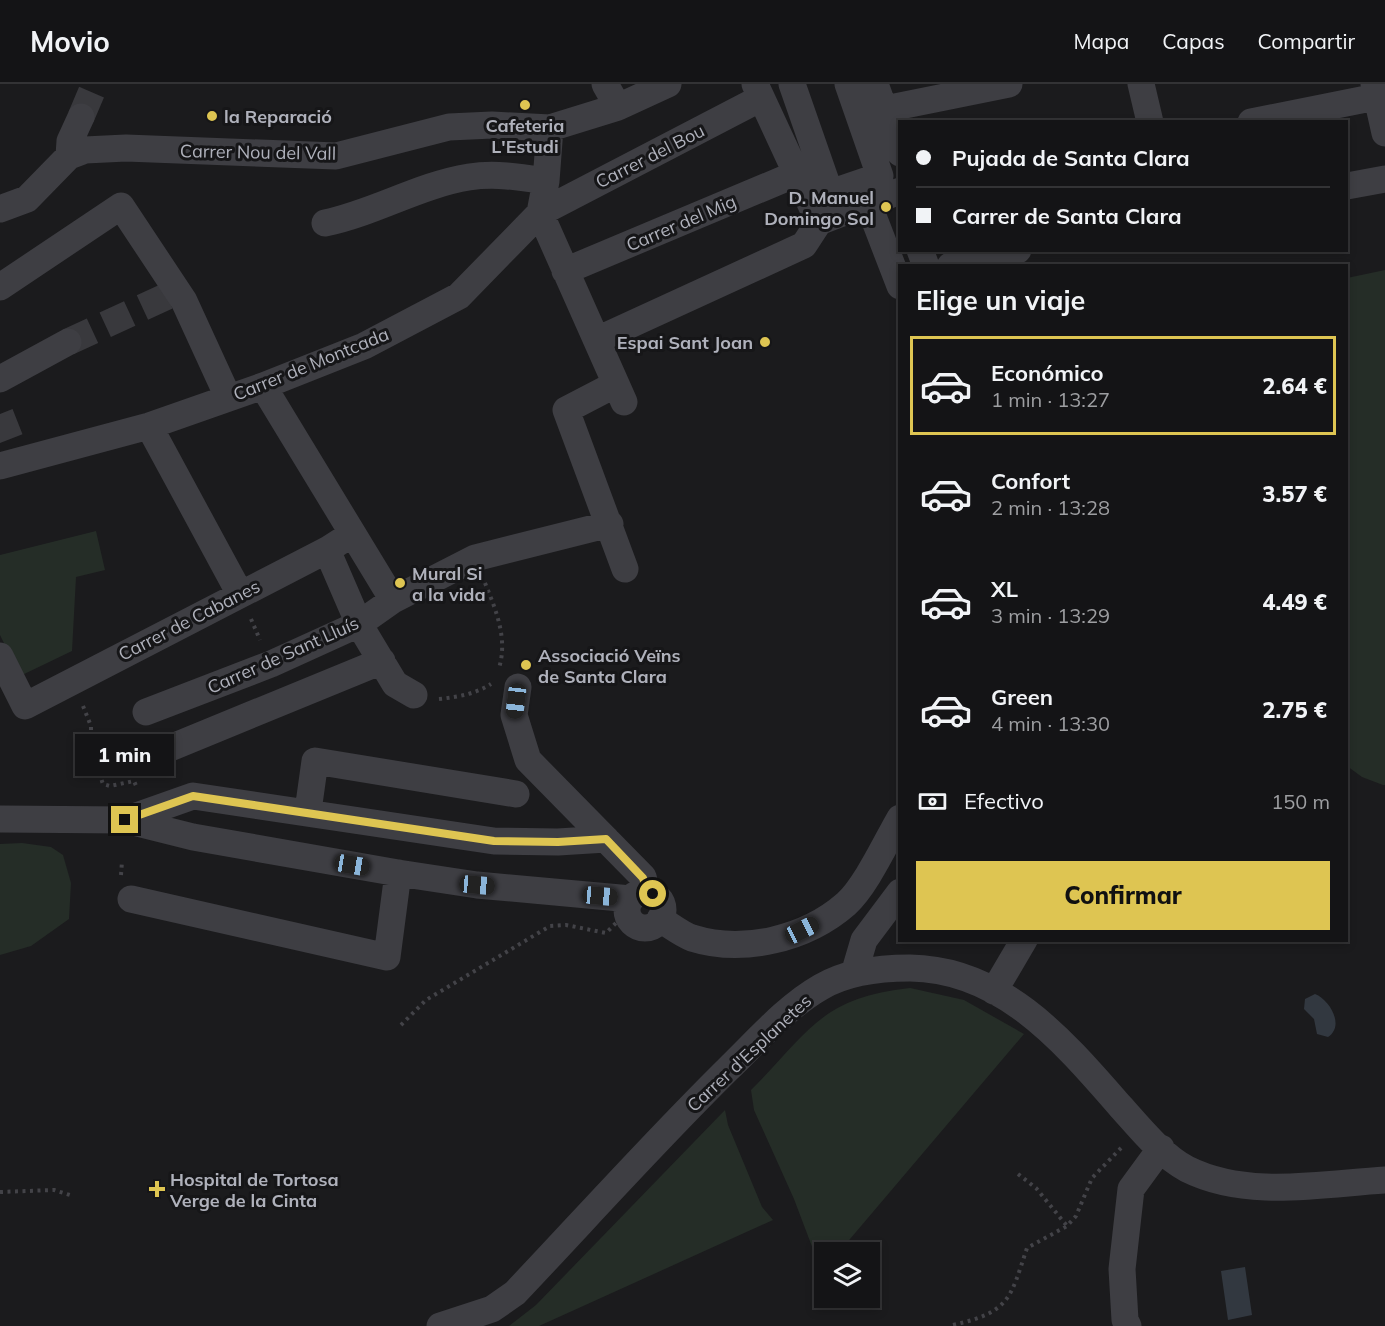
<!DOCTYPE html>
<html lang="es">
<head>
<meta charset="utf-8">
<style>
	body { margin:0; font-family:Mulish,sans-serif; background:#212123; color:#f1f3f6; height:100vh; display:flex; flex-direction:column; font-size:22px; white-space:nowrap }
	* { box-sizing:border-box; margin:0 }
	p { font-size:20px; color:#9d9ea1 }
	.icon { flex:none; width:33px; height:33px; fill:none; stroke:currentColor; stroke-width:2; stroke-linecap:round; stroke-linejoin:round }
	.map { position:relative; flex:1; overflow:hidden }
	.panel { position:absolute; left:898px; top:180px; width:450px; height:678px; display:flex; flex-direction:column; background:#141416; border-radius:0px; box-shadow:0 3px 9px #0003,0 0 0 2px #333335 }
	.panel>* { flex:none }
	.guide { position:absolute; left:898px; top:36px; width:450px; height:132px; border-radius:0px; box-shadow:0 3px 9px #0003,0 0 0 2px #333335; display:grid; align-content:center; height:132px; padding:0 18px; background:#141416 }
	.controls { position:absolute; left:814px; top:1158px; display:grid; gap:12px }
	.controls a { display:grid; place-items:center; width:66px; height:66px; border-radius:0px; background:#141416; box-shadow:0 3px 9px #0003,0 0 0 2px #333335; font-size:30px }
	.end { position:absolute; width:27px; height:27px; margin:-14px; border:8px solid #dec552; background:#111; box-shadow:0 0 0 3px #111 }
	.from { border-radius:50% }
	.bubble { position:absolute; height:42px; border-radius:0px; background:#141416; box-shadow:0 3px 9px #0003,0 0 0 2px #333335; font-size:20px; font-weight:800; line-height:42px; text-align:center }
	.car { position:absolute; width:18px; height:36px; margin:-18px -9px; border-radius:8px; box-shadow:0 0 4px 2px #0007; background:linear-gradient(#222 24%,#8ab4d8 0 40%,#222 0 76%,#8ab4d8 0 86%,#222 0) }
	.guide b { display:flex; align-items:center; gap:21px; height:57px; font-size:22px }
	.guide b+b { border-top:2px solid #333335 }
	.guide i { width:15px; height:15px; background:#f1f3f6 }
	ul { padding:0; list-style:none }
	li { display:flex; align-items:center; gap:18px; height:99px; margin:0 12px 9px; padding:0 6px; border:3px solid transparent; border-radius:0px }
	li div { flex:1 }
	li b { display:block; font-size:22px }
	li em { font-style:normal; font-weight:800 }
	li.on { border-color:#dec552 }
	li>.icon { width:54px; height:54px; stroke-width:1.5 }
	h2 { padding:0 18px; font-size:27px; line-height:72px }
	.pay { display:flex; align-items:center; gap:15px; height:66px; padding:0 18px; font-size:22px }
	.pay p { margin-inline-start:auto }
	.primary-button { display:flex; gap:12px; margin-top:auto; padding:12px 18px }
	.primary-button a { flex:1; height:69px; border-radius:0px; background:#dec552; color:#111; font-size:24px; font-weight:800; line-height:69px; text-align:center }
	header { display:flex; align-items:center; gap:36px; box-sizing:border-box; height:84px; padding:0 30px; background:#141416; border-bottom:2px solid #333335 }
	header strong { font-size:28px }
	nav { display:flex; gap:33px; margin-inline-start:auto; font-size:21px }
	.map>svg:first-child { display:block }
	.green { fill:#252d27 }
	.water { fill:#323840 }
	.lines { fill:none; stroke-linecap:round; stroke-linejoin:round }
	.minor-tunnel { stroke:#39393d; stroke-width:27; stroke-dasharray:27 14; stroke-linecap:butt }
	.path { stroke:#434348; stroke-width:4; stroke-dasharray:3 4.5; stroke-linecap:butt }
	.minor { stroke:#3e3e43; stroke-width:27 }
	.route { stroke:#dec552; stroke-width:8 }
	.poi-dot { fill:#dec552; stroke:#161618; stroke-width:2 }
	.labels { text-anchor:middle; dominant-baseline:central; stroke-width:6; stroke-linejoin:round; paint-order:stroke }
	.poi-label { font-size:18px; font-weight:bold; fill:#afb1bb; stroke:#161618; text-anchor:start }
	.street-label { font-size:18px; fill:#afb1bb; stroke:#161618 }
</style>
</head>
<body>
<header>
<strong>Movio</strong>
<nav><a>Mapa</a><a>Capas</a><a>Compartir</a></nav>
</header>
<div class="map">
<svg width="1385" height="1242" viewBox="0 0 1385 1242">
	<rect width="100%" height="100%" fill="#1b1b1d"/>
	<path class="green" d="M1385,186v515h-2l-21,-8 -15,-11v-488z
		M96,447l9,39 -29,7 -4,74 -52,25 -20,-41v-80z
		M22,759l29,4 12,8 8,28 -2,36 -38,27 -31,9v-111z
		M910,904l54,12 60,34 -185,218h-14v17l-3,4 -28,-74 -40,-89 -3,-20c59,-59 69,-92 159,-102z
		M725,1026l3,15 34,82 11,13 -234,106h-30l27,-21z"/>
	<path class="water" d="M1315,910c15,6 30,32 13,43l-11,-3 -3,-15 -10,-10 1,-10z
		M1245,1183l7,48 -24,5 -7,-49z"/>
	<g class="lines">
		<path class="minor-tunnel" d="M81,33l14,-33
			M68,258l108,-50
			M0,330l19,48"/>
		<path class="path" d="M485,499c11,27 23,56 14,85
			M251,535l9,21
			M439,615c19,-2 36,-5 52,-15
			M83,622l8,20v22l10,4c4,12 -3,21 2,32l7,2 24,-5 3,7
			M121,791l1,-14
			M401,941l25,-25 124,-74 16,-1 40,8 10,-10
			M1018,1090l18,14 31,38
			M0,1108l54,-2 19,6
			M953,1241c57,-13 57,-26 74,-77l40,-22 9,-10 16,-38 29,-30"/>
		<path class="minor" d="M605,0l13,23
			M755,0l64,138 81,-31
			M792,0l38,109 50,-17 -32,-92
			M875,0l25,69
			M1141,0l9,38
			M1374,0l11,49
			M885,25l124,-25
			M1251,38l125,-25
			M69,72l1,-15 11,-24
			M1347,102l38,-7
			M868,119l32,83
			M0,125l27,-10 42,-43 16,-6 41,-2 210,8 113,-29 43,-2 58,3 68,-21 50,-23
			M325,139c49,-10 94,-38 144,-46 26,-4 51,0 77,4
			M920,166l6,16
			M950,182l68,-16
			M565,187l231,-97
			M0,203l121,-81 63,95 44,96
			M597,256l207,-95 15,-23
			M0,295l68,-37
			M616,300l-50,26 59,159
			M263,302l130,214
			M624,318l-84,-189 221,-115
			M149,342l91,168
			M0,382l149,-40 114,-40 101,-40 95,-50 81,-83 6,-32 4,-53
			M327,466l32,74 36,60 19,11
			M0,572l25,50 302,-156 25,-16
			M518,603l-4,28 14,45 115,117 4,15
			M146,628l125,-48 88,-40 34,-24 82,-42 135,-34
			M170,664l212,-87
			M308,727l7,-50 201,33
			M0,735l125,1 68,17 205,36 79,12 154,14
			M125,736l68,-24 301,45 64,1 48,-3
			M627 826a18 18 0 1 1 36 0a18 18 0 1 1-36 0Z
			M131,815l256,58 11,-84
			M660,835c10,6 21,15 32,19 51,16 114,1 154,-34 20,-18 40,-62 54,-86
			M854,890l10,-34 36,-48
			M994,907l30,-51
			M440,1242l52,-17 23,-16c71,-75 140,-152 213,-224 29,-28 58,-62 93,-82 27,-16 60,-19 89,-19 93,1 154,74 210,138 19,21 42,50 67,63 60,30 134,15 198,11
			M1128,1242l-3,-6 -3,-51 9,-80 30,-41"/>
	</g>
	<g class="lines">
		<path class="route" d="M125,736l68,-24 301,45 64,1 48,-3 37,39 4,14 6,2"/>
	</g>
	<g class="poi-dot">
		<circle cx="525" cy="21" r="6"/>
		<circle cx="212" cy="32" r="6"/>
		<circle cx="886" cy="123" r="6"/>
		<circle cx="765" cy="258" r="6"/>
		<circle cx="400" cy="499" r="6"/>
		<circle cx="526" cy="581" r="6"/>
		<path d="M154 1096h6v6h6v6h-6v6h-6v-6h-6v-6h6z"/>
	</g>
	<g class="labels">
		<g class="poi-label">
			<text x="224" y="32">la Reparació</text>
			<text x="525" y="41" text-anchor="middle">Cafeteria<tspan x="525" dy="21">L'Estudi</tspan></text>
			<text x="874" y="113" text-anchor="end">D. Manuel<tspan x="874" dy="21">Domingo Sol</tspan></text>
			<text x="753" y="258" text-anchor="end">Espai Sant Joan</text>
			<text x="412" y="489">Mural Si<tspan x="412" dy="21">a la vida</tspan></text>
			<text x="538" y="571">Associació Veïns<tspan x="538" dy="21">de Santa Clara</tspan></text>
			<text x="170" y="1095">Hospital de Tortosa<tspan x="170" dy="21">Verge de la Cinta</tspan></text>
		</g>
		<g class="street-label">
			<text transform="translate(258 68) rotate(1)">Carrer Nou del Vall</text>
			<text transform="translate(650 72) rotate(-27)">Carrer del Bou</text>
			<text transform="translate(681 139) rotate(-23)">Carrer del Mig</text>
			<text transform="translate(311 280) rotate(-22)">Carrer de Montcada</text>
			<text transform="translate(189 536) rotate(-27)">Carrer de Cabanes</text>
			<text transform="translate(283 571) rotate(-24)">Carrer de Sant Lluís</text>
			<text transform="translate(749 969) rotate(-43)">Carrer d'Esplanetes</text>
		</g>
	</g>
</svg>
<div class="controls">
<a><svg class="icon" aria-label="layers" viewBox="0 0 24 24"><path d="M12 4l9 5-9 5-9-5zM3 14l9 5 9-5"/></svg></a>
</div>
<i class="end from" style="left:653px;top:810px"></i>
<i class="end" style="left:125px;top:736px"></i>
<div class="bubble" style="left:75px;top:650px;width:99px">1 min</div>
<i class="car" style="left:516px;top:617px;rotate:187deg"></i>
<i class="car" style="left:352px;top:781px;rotate:100deg"></i>
<i class="car" style="left:477px;top:801px;rotate:95deg"></i>
<i class="car" style="left:600px;top:812px;rotate:95deg"></i>
<i class="car" style="left:802px;top:846px;rotate:63deg"></i>
<div class="guide">
<b><i class="from"></i>Pujada de Santa Clara</b>
<b><i></i>Carrer de Santa Clara</b>
</div>
<section class="panel">
<h2>Elige un viaje</h2>
<ul>
<li class="on"><svg class="icon" aria-label="car" viewBox="0 0 24 24"><path d="M5 17H2v-5l4-1 3-4h7l3 4 3 1v5h-3M9 17h6M6 11h13"/><circle cx="7" cy="17" r="2"/><circle cx="17" cy="17" r="2"/></svg><div><b>Económico</b><p>1 min · 13:27</p></div><em>2.64 €</em></li>
<li><svg class="icon" aria-label="car" viewBox="0 0 24 24"><path d="M5 17H2v-5l4-1 3-4h7l3 4 3 1v5h-3M9 17h6M6 11h13"/><circle cx="7" cy="17" r="2"/><circle cx="17" cy="17" r="2"/></svg><div><b>Confort</b><p>2 min · 13:28</p></div><em>3.57 €</em></li>
<li><svg class="icon" aria-label="car" viewBox="0 0 24 24"><path d="M5 17H2v-5l4-1 3-4h7l3 4 3 1v5h-3M9 17h6M6 11h13"/><circle cx="7" cy="17" r="2"/><circle cx="17" cy="17" r="2"/></svg><div><b>XL</b><p>3 min · 13:29</p></div><em>4.49 €</em></li>
<li><svg class="icon" aria-label="car" viewBox="0 0 24 24"><path d="M5 17H2v-5l4-1 3-4h7l3 4 3 1v5h-3M9 17h6M6 11h13"/><circle cx="7" cy="17" r="2"/><circle cx="17" cy="17" r="2"/></svg><div><b>Green</b><p>4 min · 13:30</p></div><em>2.75 €</em></li>
</ul>
<div class="pay"><svg class="icon" aria-label="cash" viewBox="0 0 24 24"><path d="M3 7h18v10H3z"/><circle cx="12" cy="12" r="2"/></svg>Efectivo<p>150 m</p></div>
<div class="primary-button"><a>Confirmar</a></div>
</section>
</div>
</body>
</html>
